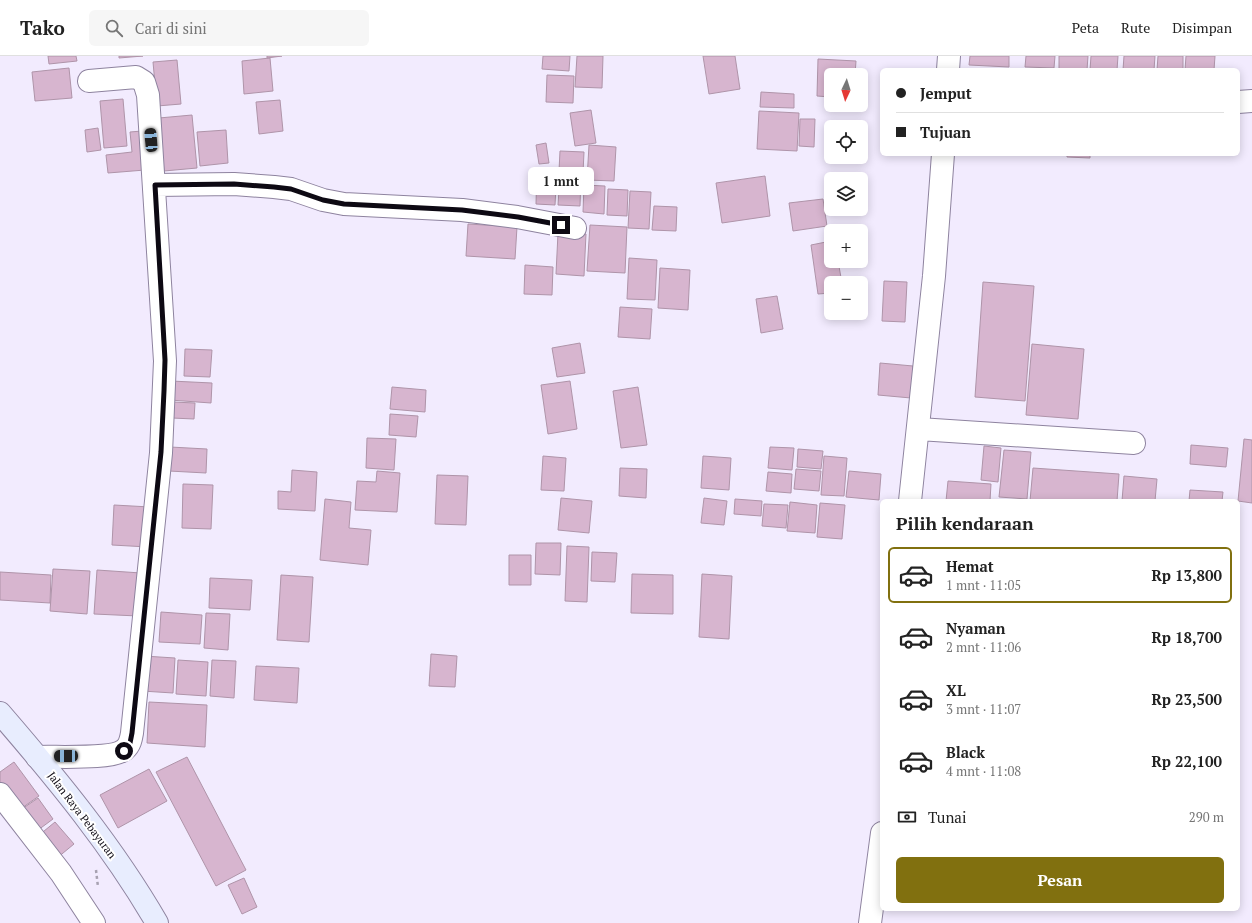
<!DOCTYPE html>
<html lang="id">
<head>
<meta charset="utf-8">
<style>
	body { margin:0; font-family:"PT Serif",serif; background:#f6f6f6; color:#222; height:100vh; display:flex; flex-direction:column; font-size:15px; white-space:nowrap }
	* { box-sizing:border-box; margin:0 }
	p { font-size:13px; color:#767676 }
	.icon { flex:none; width:22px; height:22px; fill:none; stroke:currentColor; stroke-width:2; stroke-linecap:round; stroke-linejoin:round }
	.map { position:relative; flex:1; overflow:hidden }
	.drawer { position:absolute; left:880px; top:443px; width:360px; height:412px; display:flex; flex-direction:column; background:#fff; border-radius:6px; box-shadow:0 2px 10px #0003 }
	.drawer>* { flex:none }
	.top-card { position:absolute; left:880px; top:12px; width:360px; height:88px; border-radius:6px; box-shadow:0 2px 10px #0003; display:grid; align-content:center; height:88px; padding:0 16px; background:#fff }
	.needle { width:26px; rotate:184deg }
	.controls { position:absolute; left:824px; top:12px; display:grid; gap:8px }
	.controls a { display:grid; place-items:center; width:44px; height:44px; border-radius:6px; background:#fff; box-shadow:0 2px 10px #0003; font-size:20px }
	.end { position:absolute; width:18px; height:18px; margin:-9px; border:5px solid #0d0913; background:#fff; box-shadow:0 0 0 2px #fff }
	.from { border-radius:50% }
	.bubble { position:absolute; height:28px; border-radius:6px; background:#fff; box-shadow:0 2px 10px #0003; font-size:13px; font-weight:700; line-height:28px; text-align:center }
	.car { position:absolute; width:12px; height:24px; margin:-12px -6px; border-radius:5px; box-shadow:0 0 3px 1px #0007; background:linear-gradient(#222 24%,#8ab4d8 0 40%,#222 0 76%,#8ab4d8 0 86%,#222 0) }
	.top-card b { display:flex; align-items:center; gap:14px; height:38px; font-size:15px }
	.top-card b+b { border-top:1px solid #e0e0e0 }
	.top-card i { width:10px; height:10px; background:#222 }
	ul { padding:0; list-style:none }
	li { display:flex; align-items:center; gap:12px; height:56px; margin:0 8px 6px; padding:0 8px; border:2px solid transparent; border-radius:6px }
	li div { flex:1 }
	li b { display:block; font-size:15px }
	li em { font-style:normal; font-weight:700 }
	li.active { border-color:#81700f }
	li>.icon { width:36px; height:36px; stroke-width:1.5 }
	h2 { padding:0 16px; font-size:18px; line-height:48px }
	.pay { display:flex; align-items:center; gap:10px; height:44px; padding:0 16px; font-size:15px }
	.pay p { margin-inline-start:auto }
	.cta { display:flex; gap:8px; margin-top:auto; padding:8px 16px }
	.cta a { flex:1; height:46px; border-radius:6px; background:#81700f; color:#fff; font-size:16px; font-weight:700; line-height:46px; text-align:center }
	header { display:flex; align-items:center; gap:24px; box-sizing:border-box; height:56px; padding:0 20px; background:#fff; border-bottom:1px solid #e0e0e0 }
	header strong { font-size:19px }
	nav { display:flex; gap:22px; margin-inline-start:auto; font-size:14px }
	.search { width:280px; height:36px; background:#f6f6f6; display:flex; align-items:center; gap:10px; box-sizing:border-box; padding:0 14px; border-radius:6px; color:#767676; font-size:15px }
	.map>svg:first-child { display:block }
	.building { fill:#d7b5cf; stroke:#af94a9 }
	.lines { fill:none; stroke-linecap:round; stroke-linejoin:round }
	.street-casing { stroke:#8e839f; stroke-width:24 }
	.secondary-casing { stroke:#8e839f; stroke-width:24 }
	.path { stroke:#a7a1b1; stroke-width:2.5; stroke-dasharray:3 3; stroke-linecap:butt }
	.street { stroke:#fff; stroke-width:22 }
	.secondary { stroke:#e8edfe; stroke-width:22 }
	.route { stroke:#0d0913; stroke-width:5 }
	.labels { text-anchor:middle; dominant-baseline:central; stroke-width:4; stroke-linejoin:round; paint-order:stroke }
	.street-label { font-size:11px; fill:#0d0913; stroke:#fff }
</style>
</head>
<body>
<header>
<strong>Tako</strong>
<div class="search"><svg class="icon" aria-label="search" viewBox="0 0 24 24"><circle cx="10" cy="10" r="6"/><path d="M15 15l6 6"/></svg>Cari di sini</div>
<nav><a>Peta</a><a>Rute</a><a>Disimpan</a></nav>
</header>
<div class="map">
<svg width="1252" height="867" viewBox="0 0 1252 867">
	<rect width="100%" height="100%" fill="#f2ebfe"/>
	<path class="building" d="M48,0h28l1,5 -28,3z
		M119,0h24l-24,2z
		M267,0h15l-15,2z
		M543,0h27l-1,15 -27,-2z
		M577,0h26l-1,32 -27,-1z
		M703,0h32l5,33 -31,5z
		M970,0h39v11l-40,-2z
		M1026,0h29l-1,12 -29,-1z
		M1059,0h29l-1,14h-28z
		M1091,0h27l-1,14h-27z
		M1124,0h31l-1,14h-31z
		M1158,0h25v14h-26z
		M1186,0h29l-1,14h-29z
		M270,2l3,33 -29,3 -2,-33z
		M818,3l38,2 -1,14h-24v22l-14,-1z
		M177,4l4,44 -24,2 -4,-44z
		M69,12l3,30 -37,3 -3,-29z
		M547,19l27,1 -1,27 -27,-1z
		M761,36l33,2v14l-34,-1z
		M123,43l4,47 -23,2 -4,-47z
		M280,44l3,31 -24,3 -3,-32z
		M591,54l5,33 -21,3 -5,-33z
		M759,55l40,2 -2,38 -40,-2z
		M192,59l5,53 -33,3 -5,-53z
		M800,63h15l-1,28 -15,-1z
		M98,72l3,22 -14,2 -2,-22z
		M226,74l2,33 -28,3 -3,-34z
		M142,75l3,39 -37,3 -2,-18 26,-3 -2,-20z
		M546,87l3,20 -10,1 -3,-19z
		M589,89l27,2 -2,34 -27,-1z
		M560,95l24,1 -1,21 -24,-2z
		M1067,98h23v4l-23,-1z
		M537,112l20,1 -2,36 -19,-1z
		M560,119l21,1 -1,30 -22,-1z
		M765,120l5,40 -48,7 -6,-40z
		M584,129l21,1 -1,28 -21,-2z
		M608,133l20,1 -1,26 -20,-1z
		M630,135l21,1 -2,37 -21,-1z
		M823,143l4,27 -34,5 -4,-28z
		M654,150l23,1 -1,24 -24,-1z
		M468,168l49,3 -2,32 -49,-3z
		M590,169l37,2 -2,46 -38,-2z
		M558,177l28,1 -2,42 -28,-2z
		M831,185v20h7l4,22h-11v10l-13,1 -7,-49z
		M629,202l28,2 -2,40 -28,-1z
		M525,209l28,2 -1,28 -28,-1z
		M660,212l30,2 -2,40 -30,-2z
		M884,225l23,1 -2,40 -23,-1z
		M983,226l51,4 -9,115 -50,-4z
		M777,240l6,33 -22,4 -5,-34z
		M620,251l32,2 -2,30 -32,-2z
		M580,287l5,30 -28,4 -5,-29z
		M1032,288l52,5 -6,70 -52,-4z
		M185,293l27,1 -2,27 -26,-1z
		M880,307l33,3 -2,32 -33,-3z
		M171,325l41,2 -1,20 -41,-3z
		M570,325l7,48 -29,5 -7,-49z
		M392,331l34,3 -1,22 -35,-3z
		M638,331l9,58 -26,3 -8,-57z
		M173,346l22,1 -1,16 -22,-1z
		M390,358l28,2 -2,21 -27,-2z
		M367,382l29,1 -2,31 -28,-2z
		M1244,383l8,1v63l-14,-2z
		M1191,389l37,3 -2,19 -36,-3z
		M984,390l17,2 -3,34 -17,-2z
		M170,391l37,2 -1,24 -37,-2z
		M770,391l24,1 -2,22 -24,-2z
		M798,393l25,2 -2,18 -24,-2z
		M1004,394l27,2 -4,47 -28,-2z
		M543,400l23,2 -2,33 -23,-1z
		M703,400l28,2 -2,32 -28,-2z
		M824,400l23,2 -3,38 -23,-1z
		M620,412l27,1 -1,29 -27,-2z
		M1033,412l86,6 -2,27h-87z
		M796,413l25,2 -2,20 -25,-2z
		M292,414l25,2 -2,39 -37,-2v-18l13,1z
		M377,415l23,2 -3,39 -42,-2 2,-29 19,1z
		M849,415l32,3 -2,26 -33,-3z
		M768,416l24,2 -1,19 -25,-2z
		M437,419l31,1 -2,49 -31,-1z
		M1124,420l33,3 -2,22h-33z
		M948,425l43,3 -1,17h-44z
		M183,428l30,1 -2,44 -29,-1z
		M1190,434l33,2 -1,9h-33z
		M561,442l31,3 -3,32 -31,-3z
		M704,442l23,3 -3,24 -23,-2z
		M325,443l26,3 -2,26 22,2 -3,35 -48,-5z
		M735,443l27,2 -1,15 -27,-2z
		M790,446l27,3 -2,28 -28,-2z
		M820,447l25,2 -3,34 -25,-2z
		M764,448l24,1 -2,23 -24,-2z
		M114,449l36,2 -2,40 -36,-2z
		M536,487h25l-1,32 -25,-1z
		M567,490l22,1 -2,55 -22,-1z
		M592,496l25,1 -2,29 -24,-1z
		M509,499h22v30h-22z
		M53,513l37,2 -3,43 -37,-3z
		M97,514l44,3 -3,43 -44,-2z
		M0,516l51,3 -1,28 -50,-3z
		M632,518l41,1v39l-42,-1z
		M702,518l30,2 -3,63 -30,-2z
		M281,519l32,2 -4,65 -32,-2z
		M210,522l42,2 -2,30 -41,-2z
		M161,556l41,3 -2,29 -41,-2z
		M206,557l24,1 -2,36 -24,-2z
		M431,598l26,2 -2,31 -26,-1z
		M144,600l31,2 -2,35 -31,-2z
		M178,604l30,2 -2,34 -30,-2z
		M212,604l24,1 -2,37 -24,-2z
		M256,610l43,2 -2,35 -43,-3z
		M149,646l58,3 -2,42 -58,-4z
		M187,701l59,113 -30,16 -60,-114z
		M14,706l25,34 -20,14 -19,-26v-12z
		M149,713l18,32 -49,27 -18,-33z
		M38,742l15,21 -19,14 -15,-22z
		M55,766l19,22 -17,14 -19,-22z
		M244,822l13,29 -15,7 -14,-29z"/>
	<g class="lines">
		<g class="street-casing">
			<path id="street" d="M948,14l1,-14
				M1238,46l14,-1
				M155,129l79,-1 40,3 17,2 32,11 21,4 118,6 55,7 58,11
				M919,373l215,14
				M910,445l24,-225 9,-122
				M37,701c18,-1 77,3 88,-8 5,-4 6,-10 7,-16l29,-280 4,-92 -17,-266 -4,-13 -8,-5 -47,4
				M0,738l61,79 33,50
				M870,867l12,-90"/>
		</g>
		<g class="secondary-casing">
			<path id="secondary" d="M0,657c57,66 113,134 157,210"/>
		</g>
		<path class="path" d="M96,814l2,17"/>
		<use href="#street" class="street"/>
		<use href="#secondary" class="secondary"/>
	</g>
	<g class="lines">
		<path class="route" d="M124,695l6,-8 2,-10 29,-281 3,-61 1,-31 -10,-175 79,-1 40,3 17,2 32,11 21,4 118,6 56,7 43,8"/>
	</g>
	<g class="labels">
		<g class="street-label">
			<text transform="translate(82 759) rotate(53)">Jalan Raya Pebayuran</text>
		</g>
	</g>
</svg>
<div class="controls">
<a><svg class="needle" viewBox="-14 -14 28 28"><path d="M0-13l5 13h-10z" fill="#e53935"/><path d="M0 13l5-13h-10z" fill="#767676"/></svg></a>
<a><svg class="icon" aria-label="locate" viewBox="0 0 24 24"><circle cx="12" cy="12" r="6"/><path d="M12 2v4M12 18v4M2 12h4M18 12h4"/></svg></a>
<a><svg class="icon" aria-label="layers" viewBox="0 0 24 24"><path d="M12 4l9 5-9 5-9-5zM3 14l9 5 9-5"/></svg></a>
<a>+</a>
<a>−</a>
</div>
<i class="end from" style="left:124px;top:695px"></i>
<i class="end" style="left:561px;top:169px"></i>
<div class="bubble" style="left:528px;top:111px;width:66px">1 mnt</div>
<i class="car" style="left:151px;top:84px;rotate:355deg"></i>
<i class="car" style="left:66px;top:700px;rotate:269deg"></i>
<div class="top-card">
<b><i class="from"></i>Jemput</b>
<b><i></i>Tujuan</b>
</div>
<section class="drawer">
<h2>Pilih kendaraan</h2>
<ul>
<li class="active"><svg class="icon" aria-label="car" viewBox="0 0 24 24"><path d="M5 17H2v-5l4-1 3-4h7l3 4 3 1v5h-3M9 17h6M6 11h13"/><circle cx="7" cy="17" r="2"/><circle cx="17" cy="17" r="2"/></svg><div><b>Hemat</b><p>1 mnt · 11:05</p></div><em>Rp 13,800</em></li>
<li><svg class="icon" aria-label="car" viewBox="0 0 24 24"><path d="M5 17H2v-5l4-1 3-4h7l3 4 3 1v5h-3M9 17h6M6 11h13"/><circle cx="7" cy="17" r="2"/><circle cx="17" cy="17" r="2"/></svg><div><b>Nyaman</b><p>2 mnt · 11:06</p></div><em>Rp 18,700</em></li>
<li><svg class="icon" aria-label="car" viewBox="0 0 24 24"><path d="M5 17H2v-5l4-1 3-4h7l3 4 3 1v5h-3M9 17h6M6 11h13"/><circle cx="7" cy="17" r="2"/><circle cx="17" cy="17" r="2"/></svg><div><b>XL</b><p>3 mnt · 11:07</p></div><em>Rp 23,500</em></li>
<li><svg class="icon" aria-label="car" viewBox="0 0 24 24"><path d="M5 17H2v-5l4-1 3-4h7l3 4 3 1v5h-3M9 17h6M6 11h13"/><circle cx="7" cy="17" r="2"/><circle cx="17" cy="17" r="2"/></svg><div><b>Black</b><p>4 mnt · 11:08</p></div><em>Rp 22,100</em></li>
</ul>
<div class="pay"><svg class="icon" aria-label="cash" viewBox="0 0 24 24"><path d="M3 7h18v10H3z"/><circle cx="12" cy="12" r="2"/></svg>Tunai<p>290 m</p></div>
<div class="cta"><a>Pesan</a></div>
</section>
</div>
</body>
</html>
